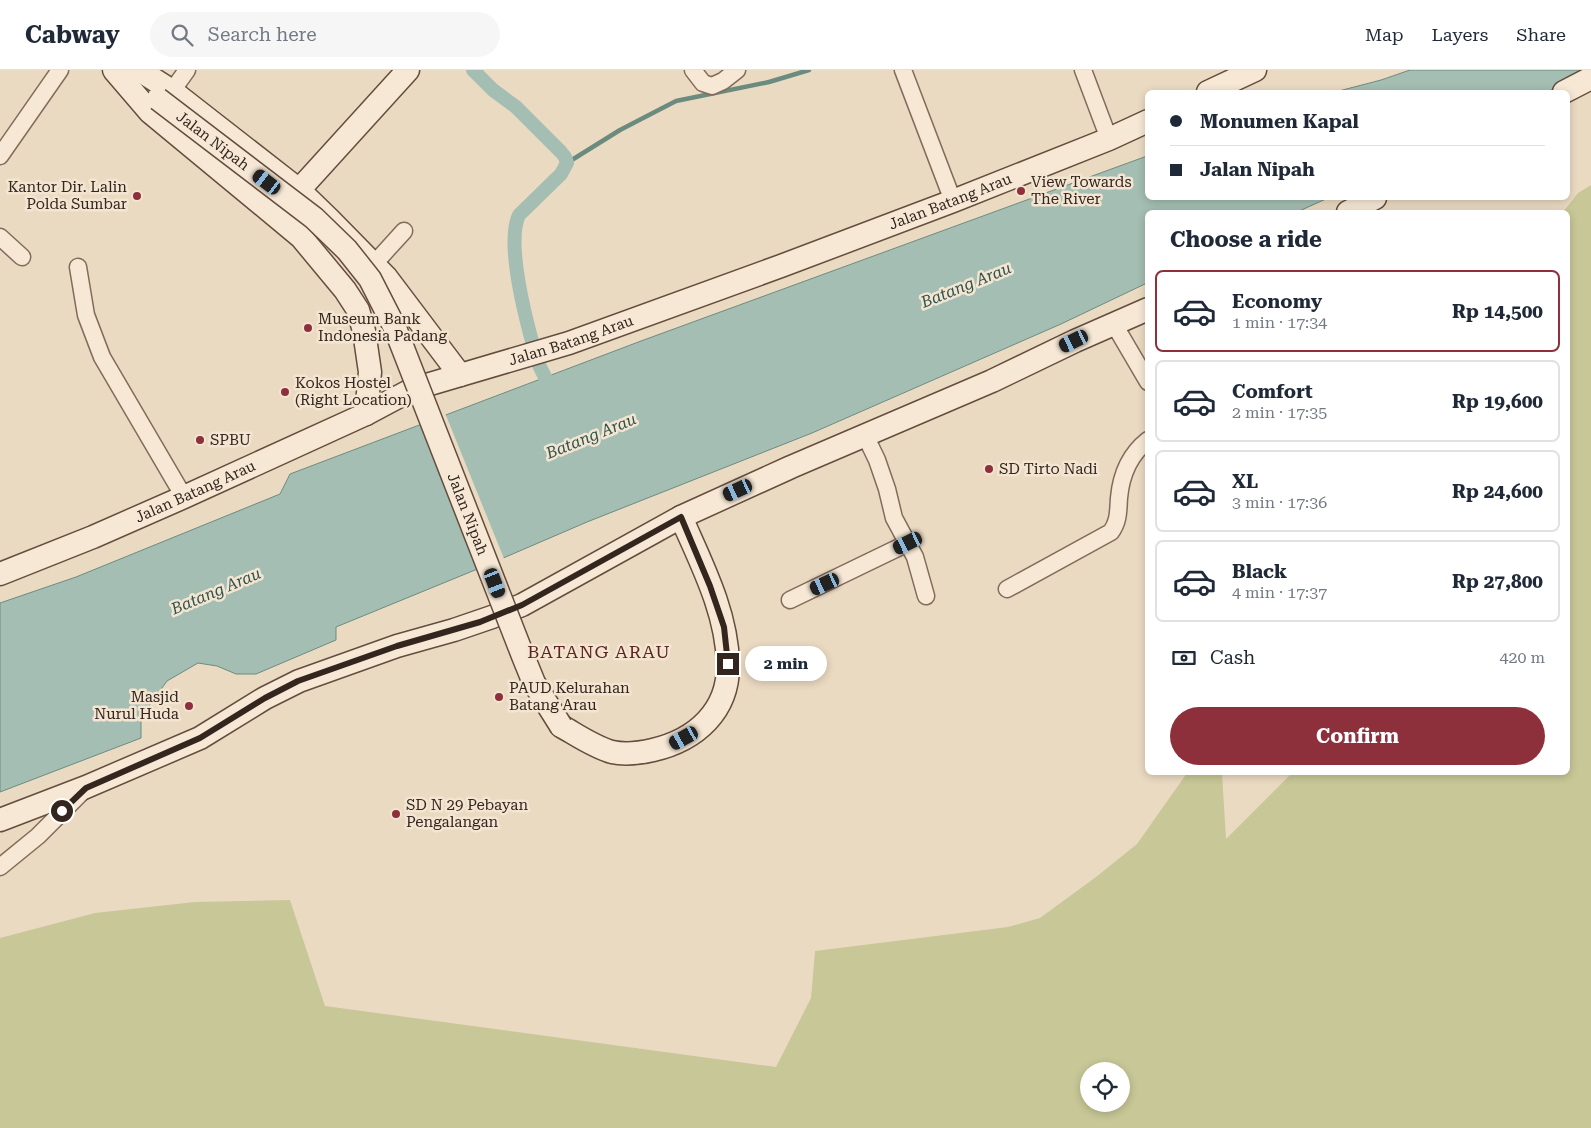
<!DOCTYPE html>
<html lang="en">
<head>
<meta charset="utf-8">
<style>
	body { margin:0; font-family:"Roboto Serif",serif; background:#f6f6f7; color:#1f2937; height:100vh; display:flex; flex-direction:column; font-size:19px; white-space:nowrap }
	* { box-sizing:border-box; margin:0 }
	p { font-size:16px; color:#747a83 }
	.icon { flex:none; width:28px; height:28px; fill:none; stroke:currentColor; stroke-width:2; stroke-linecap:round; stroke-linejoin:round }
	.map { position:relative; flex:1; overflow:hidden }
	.details { position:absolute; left:1145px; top:140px; width:425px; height:565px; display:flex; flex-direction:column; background:#fff; border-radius:8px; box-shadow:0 2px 8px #0003 }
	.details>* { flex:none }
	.guide { position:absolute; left:1145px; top:20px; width:425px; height:110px; border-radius:8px; box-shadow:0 2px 8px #0003; display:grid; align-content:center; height:110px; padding:0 25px; background:#fff }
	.buttons { position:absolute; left:1080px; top:992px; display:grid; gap:10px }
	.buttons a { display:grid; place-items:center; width:50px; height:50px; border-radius:50%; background:#fff; box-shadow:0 2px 8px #0003; font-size:25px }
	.end { position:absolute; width:22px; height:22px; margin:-11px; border:6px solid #34261e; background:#fff; box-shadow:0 0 0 2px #fff }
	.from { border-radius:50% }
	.bubble { position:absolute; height:35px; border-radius:18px; background:#fff; box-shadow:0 2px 8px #0003; font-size:16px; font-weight:700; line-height:35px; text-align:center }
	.car { position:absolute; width:15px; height:30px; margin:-15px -8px; border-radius:6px; box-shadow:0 0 4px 1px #0007; background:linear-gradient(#222 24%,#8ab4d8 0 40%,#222 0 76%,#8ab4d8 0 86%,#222 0) }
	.guide b { display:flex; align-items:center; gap:18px; height:48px; font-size:19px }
	.guide b+b { border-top:1px solid #e0e1e3 }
	.guide i { width:12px; height:12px; background:#1f2937 }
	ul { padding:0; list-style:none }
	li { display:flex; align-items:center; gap:15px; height:82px; margin:0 10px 8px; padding:0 15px; border:2px solid #e0e1e3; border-radius:8px }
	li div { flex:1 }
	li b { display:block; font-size:19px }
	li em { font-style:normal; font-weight:700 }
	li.active { border-color:#8e2f3c }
	li>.icon { width:45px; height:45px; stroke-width:1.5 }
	h2 { padding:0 25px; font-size:22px; line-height:60px }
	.pay { display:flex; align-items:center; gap:12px; height:55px; padding:0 25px; font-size:19px }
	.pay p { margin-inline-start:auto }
	.action { display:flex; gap:10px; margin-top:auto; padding:10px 25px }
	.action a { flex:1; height:58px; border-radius:30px; background:#8e2f3c; color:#fff; font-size:20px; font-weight:700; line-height:58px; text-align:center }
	header { display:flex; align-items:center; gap:30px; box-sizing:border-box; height:70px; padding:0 25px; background:#fff; border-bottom:1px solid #e0e1e3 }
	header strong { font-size:24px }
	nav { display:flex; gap:28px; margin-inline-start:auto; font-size:18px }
	.search { width:350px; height:45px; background:#f6f6f7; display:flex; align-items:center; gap:12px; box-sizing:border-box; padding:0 18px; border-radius:28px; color:#747a83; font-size:19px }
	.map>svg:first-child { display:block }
	.green { fill:#c8c797; fill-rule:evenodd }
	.water { fill:#a4beb3; stroke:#6c8b7f }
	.pier { fill:#ebdac2 }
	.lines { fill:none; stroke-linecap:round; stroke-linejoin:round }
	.stream { stroke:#6c8b7f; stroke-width:4.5 }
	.canal { stroke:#a4beb3; stroke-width:14 }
	.street-casing { stroke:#836b5b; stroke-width:19 }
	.secondary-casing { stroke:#654d3e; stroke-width:25 }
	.street { stroke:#f6e8d5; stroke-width:16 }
	.secondary { stroke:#f6e8d5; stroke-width:22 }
	.secondary-bridge-casing { stroke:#654d3e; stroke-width:25; stroke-linecap:butt }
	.secondary-bridge { stroke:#f6e8d5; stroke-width:22 }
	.route { stroke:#34261e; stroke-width:6 }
	.poi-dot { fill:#8e2f3c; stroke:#f3e5d1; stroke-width:2 }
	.labels { text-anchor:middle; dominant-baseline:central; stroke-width:5; stroke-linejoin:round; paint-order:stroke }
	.street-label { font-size:15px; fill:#34261e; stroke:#f3e5d1 }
	.poi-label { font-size:15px; fill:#34261e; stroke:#f3e5d1; text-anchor:start }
	.water-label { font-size:16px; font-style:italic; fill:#2e534c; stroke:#f3e5d1 }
	.quarter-label { font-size:18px; letter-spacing:1px; fill:#5e2520; stroke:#f3e5d1 }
</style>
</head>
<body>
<header>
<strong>Cabway</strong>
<div class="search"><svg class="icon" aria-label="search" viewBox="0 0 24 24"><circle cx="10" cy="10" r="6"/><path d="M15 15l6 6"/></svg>Search here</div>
<nav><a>Map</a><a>Layers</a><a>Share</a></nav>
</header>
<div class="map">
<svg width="1591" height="1058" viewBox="0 0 1591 1058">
	<rect width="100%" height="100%" fill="#ebdac2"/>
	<path class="green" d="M1591,115v943h-1591v-190l95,-25 100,-11 95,-2 35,106 451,61 35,-69 4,-47 193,-24 32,-9 56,-41 41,-33 50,-71h35l4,66 66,-66 276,-1v-560h-5l15,-19zM1089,1001h32v33h-32z"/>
	<path class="water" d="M1410,0h181l-44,22h-212l46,-12z
		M1147,86l1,42h180l-31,14h-149l-1,71 -86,41 -249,109 -225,89 -107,46 -144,59v13l-80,34h-20l-19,-8 -19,-3 -31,18 -26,36v21l-141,54v-189l76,-26 204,-83 10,-20 351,-133z"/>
	<path class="pier" d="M445,343l60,148 -21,8 -59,-149z"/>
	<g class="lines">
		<path class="stream" d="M567,93l53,-33 56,-29 93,-19 40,-12"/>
		<path class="canal" d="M473,0l20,20 23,17 45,45 4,5 2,6 -6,11 -42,41c-13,27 6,101 14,130
			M539,295l6,12"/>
		<g class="street-casing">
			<path id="street" d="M693,0l10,13 9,3 11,-5 14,-11
				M903,0l50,131
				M1083,0l26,69
				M172,21l15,-21
				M0,86l60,-86
				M0,167l22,20
				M374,194l30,-33
				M78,197l8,48 16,42 82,140
				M1114,254l34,58
				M865,365l12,25 10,29 7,29 21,39 11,39
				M1007,519l104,-57c8,-11 7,-21 8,-34 2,-23 10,-43 29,-58
				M790,530l118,-57
				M0,797l38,-31 45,-45"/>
		</g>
		<g class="secondary-casing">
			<g id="secondary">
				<path d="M114,0l36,42 151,125 44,53 13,20 6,21 6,41 -4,42"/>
				<path d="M139,0l33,21 127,99 31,30 56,57 74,98"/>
				<path d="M1208,22l47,-22"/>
				<path d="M1564,22l27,-14"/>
				<path d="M299,120l109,-120"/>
				<path d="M1348,142l27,-14"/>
				<path id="s1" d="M0,504l93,-37 91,-40 182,-83 47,-25 156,-46 212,-77 172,-65 156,-62 39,-18"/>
				<path d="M561,656c16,9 33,21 51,26 13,3 28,1 41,-2 43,-10 76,-39 75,-86 -1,-52 -27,-101 -47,-147"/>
				<path d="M0,750l86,-33 114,-49 65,-40 34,-17 98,-35 57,-16 38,-13 30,-12 159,-88 110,-50 201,-86 83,-40 73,-32"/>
			</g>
		</g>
		<use href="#street" class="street"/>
		<use href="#secondary" class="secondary"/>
		<g class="secondary-bridge-casing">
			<g id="secondary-bridge">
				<path id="s2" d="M158,29l156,119 33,32 23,29 25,49 128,328 11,27 27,43"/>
			</g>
		</g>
		<use href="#secondary-bridge" class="secondary-bridge"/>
	</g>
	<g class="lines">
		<path class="route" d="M62,741l24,-23 114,-50 65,-40 33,-17 99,-35 83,-24 42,-17 159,-88 29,69 14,41 4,37"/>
	</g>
	<g class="poi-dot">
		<circle cx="1021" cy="121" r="5"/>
		<circle cx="137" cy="126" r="5"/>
		<circle cx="308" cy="258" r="5"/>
		<circle cx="285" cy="322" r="5"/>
		<circle cx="200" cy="370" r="5"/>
		<circle cx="989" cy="399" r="5"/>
		<circle cx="499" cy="627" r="5"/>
		<circle cx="189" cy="636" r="5"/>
		<circle cx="396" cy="744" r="5"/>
	</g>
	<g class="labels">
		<g class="street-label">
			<text stroke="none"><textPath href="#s2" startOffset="69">Jalan Nipah</textPath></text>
			<text stroke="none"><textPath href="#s1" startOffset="1022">Jalan Batang Arau</textPath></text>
			<text stroke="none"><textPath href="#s1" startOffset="618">Jalan Batang Arau</textPath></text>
			<text stroke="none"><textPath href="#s1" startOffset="212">Jalan Batang Arau</textPath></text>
			<text stroke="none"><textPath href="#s2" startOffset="534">Jalan Nipah</textPath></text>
		</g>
		<g class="poi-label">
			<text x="1031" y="112">View Towards<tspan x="1031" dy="17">The River</tspan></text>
			<text x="127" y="117" text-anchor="end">Kantor Dir. Lalin<tspan x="127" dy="17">Polda Sumbar</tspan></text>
			<text x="318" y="249">Museum Bank<tspan x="318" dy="17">Indonesia Padang</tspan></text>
			<text x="295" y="313">Kokos Hostel<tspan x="295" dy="17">(Right Location)</tspan></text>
			<text x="210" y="370">SPBU</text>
			<text x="999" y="399">SD Tirto Nadi</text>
			<text x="509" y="618">PAUD Kelurahan<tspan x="509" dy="17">Batang Arau</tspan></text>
			<text x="179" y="627" text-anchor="end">Masjid<tspan x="179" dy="17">Nurul Huda</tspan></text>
			<text x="406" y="735">SD N 29 Pebayan<tspan x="406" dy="17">Pengalangan</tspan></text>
		</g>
		<g class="water-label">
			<text transform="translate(966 215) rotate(-22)">Batang Arau</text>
			<text transform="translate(591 366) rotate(-22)">Batang Arau</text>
			<text transform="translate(216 521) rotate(-23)">Batang Arau</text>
		</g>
		<g class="quarter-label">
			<text x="599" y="581">BATANG ARAU</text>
		</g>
	</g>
</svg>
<div class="buttons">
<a><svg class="icon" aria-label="locate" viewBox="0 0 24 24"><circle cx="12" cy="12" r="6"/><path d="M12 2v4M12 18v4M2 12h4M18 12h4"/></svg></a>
</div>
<i class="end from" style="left:62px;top:741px"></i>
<i class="end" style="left:728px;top:594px"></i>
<div class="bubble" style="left:745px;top:576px;width:82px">2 min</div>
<i class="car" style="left:267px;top:112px;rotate:307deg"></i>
<i class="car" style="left:1074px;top:271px;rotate:244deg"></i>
<i class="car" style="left:738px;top:420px;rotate:245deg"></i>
<i class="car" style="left:908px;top:473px;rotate:244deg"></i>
<i class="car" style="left:495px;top:513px;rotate:159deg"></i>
<i class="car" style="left:825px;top:514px;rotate:245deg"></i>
<i class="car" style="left:684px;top:668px;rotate:241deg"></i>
<div class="guide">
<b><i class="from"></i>Monumen Kapal</b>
<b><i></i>Jalan Nipah</b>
</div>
<section class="details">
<h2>Choose a ride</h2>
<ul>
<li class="active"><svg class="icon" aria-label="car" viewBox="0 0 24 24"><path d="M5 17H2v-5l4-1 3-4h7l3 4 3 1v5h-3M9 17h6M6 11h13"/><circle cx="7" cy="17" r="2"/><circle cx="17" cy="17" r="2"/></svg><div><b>Economy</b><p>1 min · 17:34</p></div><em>Rp 14,500</em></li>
<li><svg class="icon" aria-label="car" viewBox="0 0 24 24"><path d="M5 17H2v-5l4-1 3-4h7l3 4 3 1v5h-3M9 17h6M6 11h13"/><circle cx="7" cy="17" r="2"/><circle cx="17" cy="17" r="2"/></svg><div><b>Comfort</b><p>2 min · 17:35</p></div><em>Rp 19,600</em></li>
<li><svg class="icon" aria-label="car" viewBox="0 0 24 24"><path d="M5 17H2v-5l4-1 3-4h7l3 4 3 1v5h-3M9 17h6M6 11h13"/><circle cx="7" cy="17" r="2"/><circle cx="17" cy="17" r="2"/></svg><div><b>XL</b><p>3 min · 17:36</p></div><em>Rp 24,600</em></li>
<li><svg class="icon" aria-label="car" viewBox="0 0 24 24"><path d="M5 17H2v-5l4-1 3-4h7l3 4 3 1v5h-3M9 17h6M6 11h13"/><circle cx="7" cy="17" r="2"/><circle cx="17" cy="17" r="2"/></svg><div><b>Black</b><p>4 min · 17:37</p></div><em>Rp 27,800</em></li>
</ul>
<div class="pay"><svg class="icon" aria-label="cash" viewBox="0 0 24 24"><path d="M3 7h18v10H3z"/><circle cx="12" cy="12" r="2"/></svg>Cash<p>420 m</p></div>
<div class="action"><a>Confirm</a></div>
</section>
</div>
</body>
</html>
